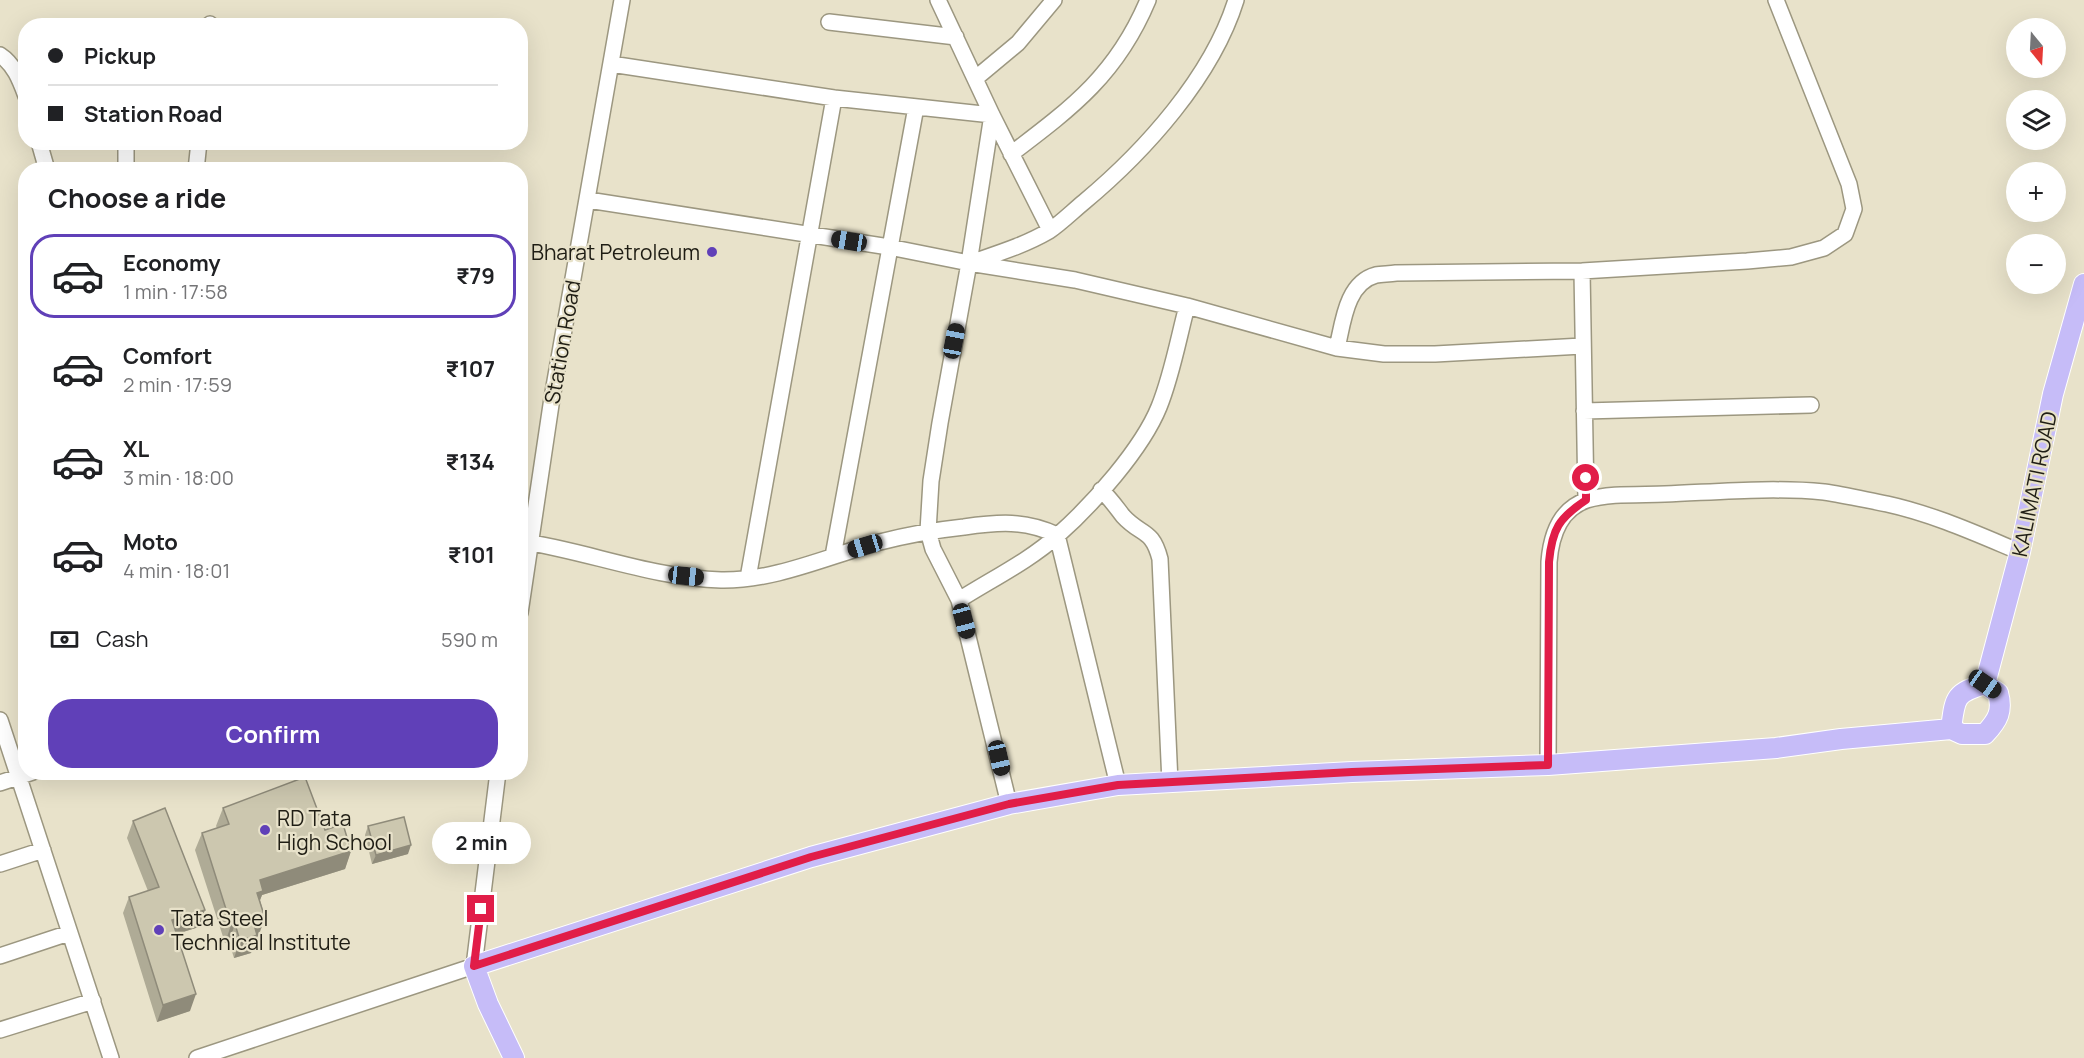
<!DOCTYPE html>
<html lang="en">
<head>
<meta charset="utf-8">
<style>
	body { margin:0; font-family:Manrope,sans-serif; background:#f6f6f6; color:#202124; height:100vh; display:flex; flex-direction:column; font-size:22px; white-space:nowrap }
	* { box-sizing:border-box; margin:0 }
	p { font-size:20px; color:#757577 }
	.icon { flex:none; width:33px; height:33px; fill:none; stroke:currentColor; stroke-width:2; stroke-linecap:round; stroke-linejoin:round }
	.map { position:relative; flex:1; overflow:hidden }
	.sheet { position:absolute; left:18px; top:162px; width:510px; height:618px; display:flex; flex-direction:column; background:#fff; border-radius:24px; box-shadow:0 6px 24px #0002 }
	.sheet>* { flex:none }
	.banner { position:absolute; left:18px; top:18px; width:510px; height:132px; border-radius:24px; box-shadow:0 6px 24px #0002; display:grid; align-content:center; height:132px; padding:0 30px; background:#fff }
	.needle { width:39px; rotate:162deg }
	.tools { position:absolute; left:2006px; top:18px; display:grid; gap:12px }
	.tools a { display:grid; place-items:center; width:60px; height:60px; border-radius:50%; background:#fff; box-shadow:0 6px 24px #0002; font-size:30px }
	.end { position:absolute; width:27px; height:27px; margin:-14px; border:8px solid #e11d48; background:#fff; box-shadow:0 0 0 3px #fff }
	.from { border-radius:50% }
	.bubble { position:absolute; height:42px; border-radius:21px; background:#fff; box-shadow:0 6px 24px #0002; font-size:20px; font-weight:700; line-height:42px; text-align:center }
	.car { position:absolute; width:18px; height:36px; margin:-18px -9px; border-radius:8px; box-shadow:0 0 4px 2px #0007; background:linear-gradient(#222 24%,#8ab4d8 0 40%,#222 0 76%,#8ab4d8 0 86%,#222 0) }
	.banner b { display:flex; align-items:center; gap:21px; height:57px; font-size:22px }
	.banner b+b { border-top:2px solid #e0e0e0 }
	.banner i { width:15px; height:15px; background:#202124 }
	ul { padding:0; list-style:none }
	li { display:flex; align-items:center; gap:18px; height:84px; margin:0 12px 9px; padding:0 18px; border:3px solid transparent; border-radius:24px }
	li div { flex:1 }
	li b { display:block; font-size:22px }
	li em { font-style:normal; font-weight:700 }
	li.on { border-color:#6040b8 }
	li>.icon { width:54px; height:54px; stroke-width:1.5 }
	h2 { padding:0 30px; font-size:27px; line-height:72px }
	.pay { display:flex; align-items:center; gap:15px; height:66px; padding:0 30px; font-size:22px }
	.pay p { margin-inline-start:auto }
	.action { display:flex; gap:12px; margin-top:auto; padding:12px 30px }
	.action a { flex:1; height:69px; border-radius:24px; background:#6040b8; color:#fff; font-size:24px; font-weight:700; line-height:69px; text-align:center }
	.map>svg:first-child { display:block }
	.lines { fill:none; stroke-linecap:round; stroke-linejoin:round }
	.minor-casing { stroke:#9c9780; stroke-width:18 }
	.major-casing { stroke:#fff; stroke-width:22 }
	.minor { stroke:#fff; stroke-width:15 }
	.major { stroke:#c6bcf8; stroke-width:20 }
	.wall { fill:#afab96 }
	.shaded-wall { fill:#8f8b7a }
	.building { fill:#ccc7af; stroke:#8f8b7a; stroke-width:1.5 }
	.route { stroke:#e11d48; stroke-width:8 }
	.poi-dot { fill:#6040b8; stroke:#e8e2ca; stroke-width:2 }
	.labels { text-anchor:middle; dominant-baseline:central; stroke-width:4.5; stroke-linejoin:round; paint-order:stroke }
	.poi-label { font-size:21px; fill:#1f1d14; stroke:#e8e2ca; text-anchor:start }
	.street-label { font-size:21px; fill:#1f1d14; stroke:#e8e2ca }
</style>
</head>
<body>
<div class="map">
<svg width="2084" height="1058" viewBox="0 0 2084 1058">
	<rect width="100%" height="100%" fill="#e8e2ca"/>
	<g class="lines">
		<g class="minor-casing">
			<path id="minor" d="M938,0l54,115 58,115
				M829,22l127,15
				M210,26v-2
				M0,55c14,9 20,25 26,41
				M611,64l223,34 158,17 -23,148 -29,160 -9,58 -3,50 5,18 26,51 50,204
				M976,78l42,-35 36,-43
				M39,142l8,28
				M126,142v28
				M1011,154c62,-47 106,-80 137,-154
				M196,170l3,-28
				M588,200l301,47 80,16 106,17 112,26 150,42 47,6h51l147,-8
				M973,262c26,-9 52,-17 76,-31 12,-8 24,-20 35,-29 61,-51 128,-125 152,-202
				M1582,271l4,229
				M1337,348c6,-25 9,-65 39,-73 6,-1 13,-1 20,-2l186,-2 165,-10 44,-4 33,-9 21,-14 9,-25 -5,-25 -73,-184
				M1584,411l227,-6
				M1101,490c9,8 15,17 22,26 18,20 29,12 37,43l10,224
				M520,541c67,10 133,37 201,39 54,1 107,-24 159,-38 27,-7 56,-12 84,-15 35,-5 61,-7 93,8l61,250
				M833,556l83,-449
				M748,578l86,-480
				M959,600c33,-21 70,-39 99,-65 34,-30 84,-86 101,-128 13,-32 19,-67 28,-101
				M520,613l32,-215 70,-398
				M0,720l111,338
				M1548,765l1,-203c2,-26 11,-53 38,-62 22,-7 54,-5 78,-6 52,-2 106,-7 159,-2 21,3 42,8 63,12 46,10 90,30 133,48
				M0,783l33,-11
				M0,864l43,-14
				M0,956l69,-23
				M0,1030l93,-29
				M197,1058l277,-92 24,-194"/>
		</g>
		<g class="major-casing">
			<path id="major" d="M1985,684l35,-132 33,-158 31,-110
				M1985,684l13,9c5,18 0,27 -13,41h-23l-11,-5c4,-31 3,-36 34,-45z
				M514,1058l-26,-54 -14,-38 337,-109 198,-53 109,-19 234,-13 196,-7 228,-17 65,-9 110,-10"/>
		</g>
		<use href="#minor" class="minor"/>
		<use href="#major" class="major"/>
	</g>
	<path class="wall" d="M223,808l102,22 26,21 -6,18 -83,26 -2,5 5,18 -6,17 -2,1 -6,17 -17,5 -5,-16 -4,1 -30,-93 7,-17 15,-5 -1,-2z
		M133,821l66,106 -22,7 13,77 -33,11 -34,-109 6,-16 19,-6 -21,-53z
		M368,826l40,28 -36,10 -7,-29z"/>
	<path class="shaded-wall" d="M411,845l-3,9 -36,10 4,-9z
		M351,851l-6,18 -83,26 -5,13 -1,-11 4,-17z
		M205,910l-6,17 -33,10 6,-17z
		M265,918l-14,35 -17,5 6,-17 13,-20z
		M235,924l-6,18 -4,1 6,-18z
		M196,994l-6,17 -33,11 6,-17z"/>
	<path class="building" d="M305,777l20,53 18,-6 8,27 -91,29 3,11 -6,2 8,25 -12,3 4,14 -17,6 -5,-17 -4,1 -29,-92 27,-9 -6,-16z
		M165,808l40,102 -33,10 24,74 -33,11 -34,-108 30,-10 -26,-66z
		M404,817l7,28 -35,10 -8,-29z"/>
	<g class="lines">
		<path class="route" d="M481,909l-7,57 337,-109 198,-53 109,-19 234,-13 196,-7 1,-203c3,-33 10,-44 37,-62v-22"/>
	</g>
	<g class="poi-dot">
		<circle cx="712" cy="252" r="6"/>
		<circle cx="265" cy="830" r="6"/>
		<circle cx="159" cy="930" r="6"/>
	</g>
	<g class="labels">
		<g class="poi-label">
			<text x="700" y="252" text-anchor="end">Bharat Petroleum</text>
			<text x="277" y="818">RD Tata<tspan x="277" dy="24">High School</tspan></text>
			<text x="171" y="918">Tata Steel<tspan x="171" dy="24">Technical Institute</tspan></text>
		</g>
		<g class="street-label">
			<text transform="translate(562 342) rotate(-80)">Station Road</text>
			<text transform="translate(2034 484) rotate(-78)">KALIMATI ROAD</text>
		</g>
	</g>
</svg>
<div class="tools">
<a><svg class="needle" viewBox="-14 -14 28 28"><path d="M0-13l5 13h-10z" fill="#e53935"/><path d="M0 13l5-13h-10z" fill="#757577"/></svg></a>
<a><svg class="icon" aria-label="layers" viewBox="0 0 24 24"><path d="M12 4l9 5-9 5-9-5zM3 14l9 5 9-5"/></svg></a>
<a>+</a>
<a>−</a>
</div>
<i class="end from" style="left:1586px;top:478px"></i>
<i class="end" style="left:481px;top:909px"></i>
<div class="bubble" style="left:432px;top:822px;width:99px">2 min</div>
<i class="car" style="left:849px;top:241px;rotate:279deg"></i>
<i class="car" style="left:954px;top:341px;rotate:11deg"></i>
<i class="car" style="left:865px;top:546px;rotate:253deg"></i>
<i class="car" style="left:686px;top:576px;rotate:96deg"></i>
<i class="car" style="left:964px;top:621px;rotate:165deg"></i>
<i class="car" style="left:1985px;top:684px;rotate:125deg"></i>
<i class="car" style="left:999px;top:758px;rotate:167deg"></i>
<div class="banner">
<b><i class="from"></i>Pickup</b>
<b><i></i>Station Road</b>
</div>
<section class="sheet">
<h2>Choose a ride</h2>
<ul>
<li class="on"><svg class="icon" aria-label="car" viewBox="0 0 24 24"><path d="M5 17H2v-5l4-1 3-4h7l3 4 3 1v5h-3M9 17h6M6 11h13"/><circle cx="7" cy="17" r="2"/><circle cx="17" cy="17" r="2"/></svg><div><b>Economy</b><p>1 min · 17:58</p></div><em>₹79</em></li>
<li><svg class="icon" aria-label="car" viewBox="0 0 24 24"><path d="M5 17H2v-5l4-1 3-4h7l3 4 3 1v5h-3M9 17h6M6 11h13"/><circle cx="7" cy="17" r="2"/><circle cx="17" cy="17" r="2"/></svg><div><b>Comfort</b><p>2 min · 17:59</p></div><em>₹107</em></li>
<li><svg class="icon" aria-label="car" viewBox="0 0 24 24"><path d="M5 17H2v-5l4-1 3-4h7l3 4 3 1v5h-3M9 17h6M6 11h13"/><circle cx="7" cy="17" r="2"/><circle cx="17" cy="17" r="2"/></svg><div><b>XL</b><p>3 min · 18:00</p></div><em>₹134</em></li>
<li><svg class="icon" aria-label="car" viewBox="0 0 24 24"><path d="M5 17H2v-5l4-1 3-4h7l3 4 3 1v5h-3M9 17h6M6 11h13"/><circle cx="7" cy="17" r="2"/><circle cx="17" cy="17" r="2"/></svg><div><b>Moto</b><p>4 min · 18:01</p></div><em>₹101</em></li>
</ul>
<div class="pay"><svg class="icon" aria-label="cash" viewBox="0 0 24 24"><path d="M3 7h18v10H3z"/><circle cx="12" cy="12" r="2"/></svg>Cash<p>590 m</p></div>
<div class="action"><a>Confirm</a></div>
</section>
</div>
</body>
</html>
